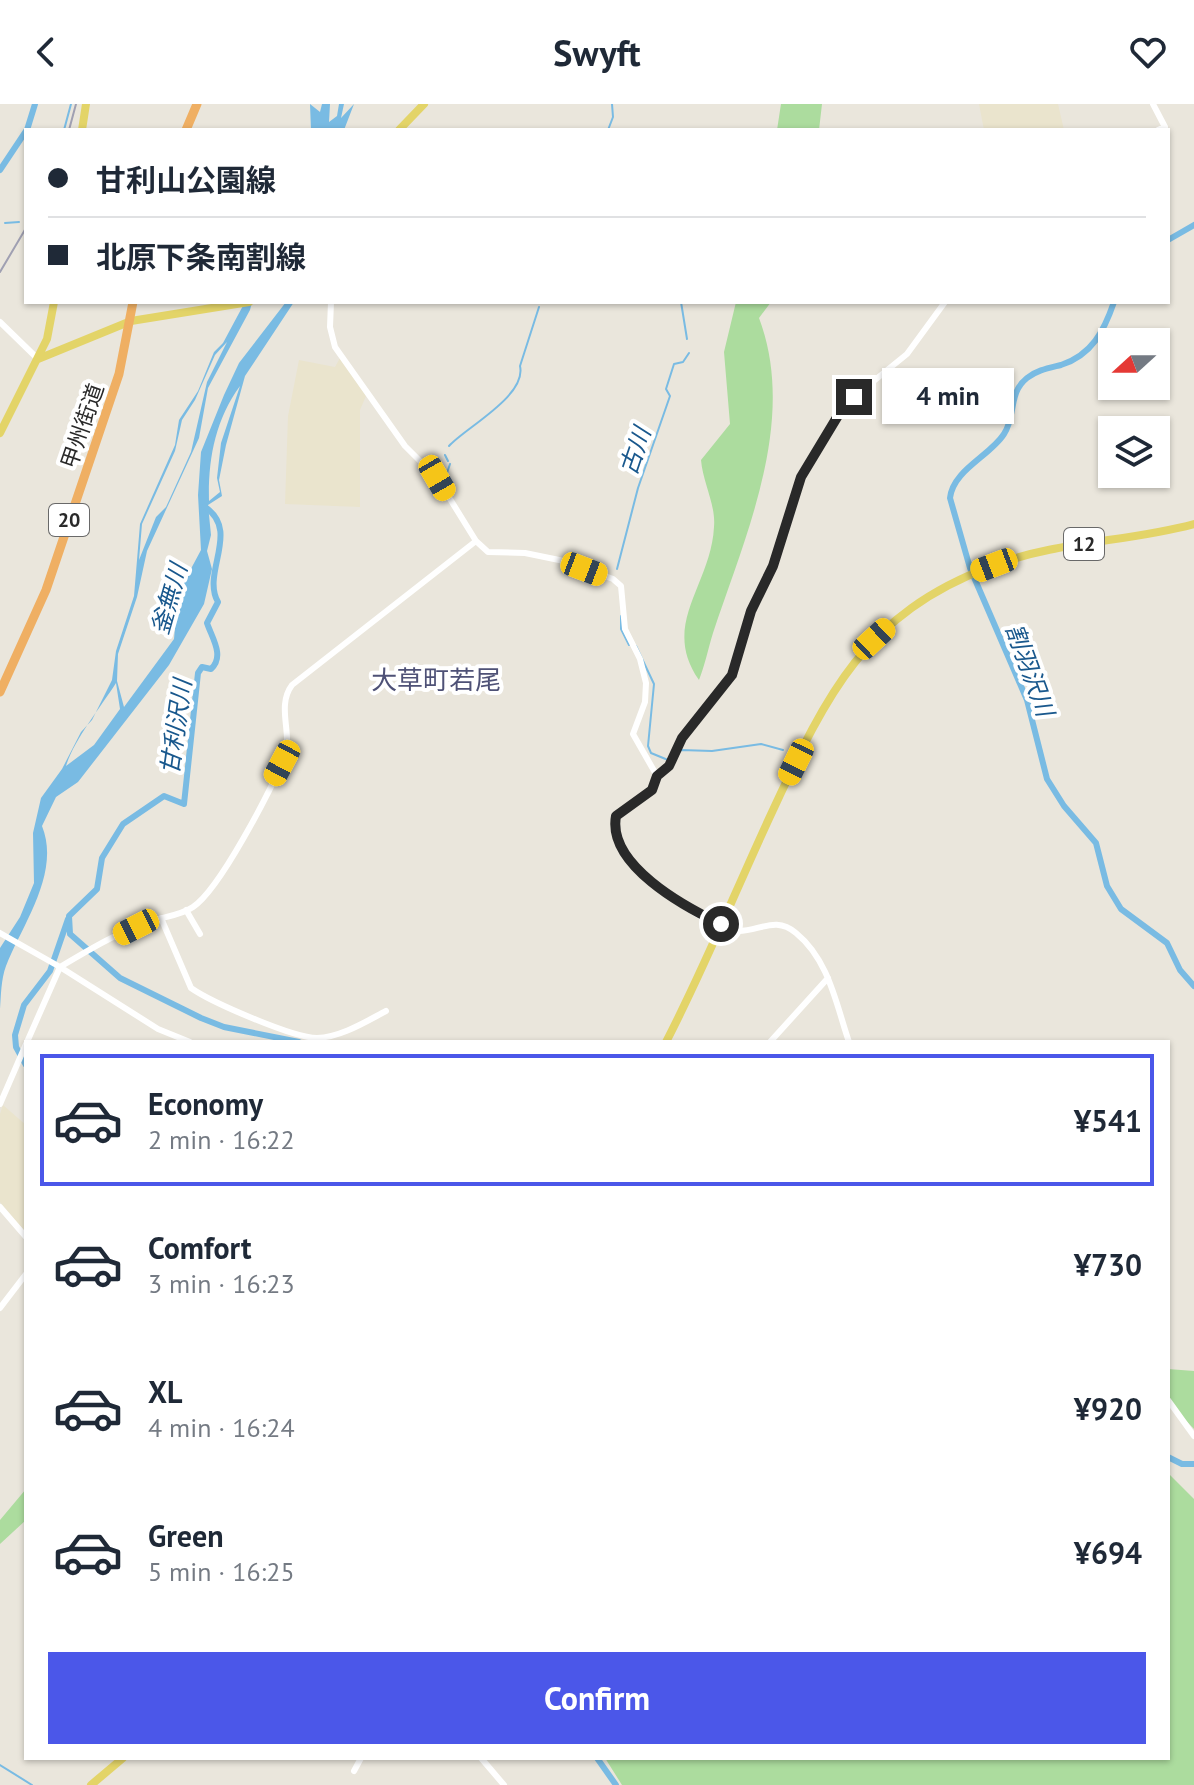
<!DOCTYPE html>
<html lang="en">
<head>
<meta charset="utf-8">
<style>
	body { margin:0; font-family:"PT Sans","Noto Sans JP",sans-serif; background:#f2f2f3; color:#1f2937; height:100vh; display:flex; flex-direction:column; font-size:30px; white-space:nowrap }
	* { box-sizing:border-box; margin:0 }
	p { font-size:26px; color:#747a83 }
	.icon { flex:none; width:44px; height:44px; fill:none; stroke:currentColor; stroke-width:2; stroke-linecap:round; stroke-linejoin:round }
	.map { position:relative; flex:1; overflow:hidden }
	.side { position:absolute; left:24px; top:936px; width:1146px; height:720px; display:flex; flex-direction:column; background:#fff; border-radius:0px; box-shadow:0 2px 6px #0004 }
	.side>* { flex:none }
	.hud { position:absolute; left:24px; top:24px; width:1146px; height:176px; border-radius:0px; box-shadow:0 2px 6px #0004; display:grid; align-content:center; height:176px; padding:0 24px; background:#fff }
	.needle { width:52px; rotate:249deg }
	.fabs { position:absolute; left:1098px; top:224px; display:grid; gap:16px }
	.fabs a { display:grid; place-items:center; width:72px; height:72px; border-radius:0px; background:#fff; box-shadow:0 2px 6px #0004; font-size:40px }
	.end { position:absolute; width:36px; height:36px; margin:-18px; border:10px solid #292929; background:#fff; box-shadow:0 0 0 4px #fff }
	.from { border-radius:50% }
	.bubble { position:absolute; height:56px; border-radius:0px; background:#fff; box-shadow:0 2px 6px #0004; font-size:26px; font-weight:700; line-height:56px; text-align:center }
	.car { position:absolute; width:24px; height:48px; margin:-24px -12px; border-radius:10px; box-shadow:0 0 6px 2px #0007; background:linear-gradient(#f5c518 24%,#345 0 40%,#f5c518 0 76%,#345 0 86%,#f5c518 0) }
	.hud b { display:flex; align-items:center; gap:28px; height:76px; font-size:30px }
	.hud b+b { border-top:2px solid #e0e1e3 }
	.hud i { width:20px; height:20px; background:#1f2937 }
	ul { padding:14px 0 0; list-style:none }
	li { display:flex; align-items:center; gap:24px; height:132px; margin:0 16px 12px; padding:0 8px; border:4px solid transparent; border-radius:0px }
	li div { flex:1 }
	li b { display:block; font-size:30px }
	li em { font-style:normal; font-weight:700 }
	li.active { border-color:#4b57e9 }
	li>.icon { width:72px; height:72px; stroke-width:1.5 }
	.action { display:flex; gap:16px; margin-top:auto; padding:16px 24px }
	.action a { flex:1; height:92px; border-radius:0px; background:#4b57e9; color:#fff; font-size:32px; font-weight:700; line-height:92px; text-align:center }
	header { display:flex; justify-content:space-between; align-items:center; height:104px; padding:0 24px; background:#fff; font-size:36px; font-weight:700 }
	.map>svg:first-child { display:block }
	.education { fill:#eae4cd }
	.green { fill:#acdc9e }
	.water { fill:#79bbe3; fill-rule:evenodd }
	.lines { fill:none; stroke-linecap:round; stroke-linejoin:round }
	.stream { stroke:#79bbe3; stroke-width:2 }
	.river { stroke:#79bbe3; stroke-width:6 }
	.secondary { stroke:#fff; stroke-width:6 }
	.primary { stroke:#e3d468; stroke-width:8 }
	.highway { stroke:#efaf63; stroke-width:9 }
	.rail { stroke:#a0a0b2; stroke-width:2 }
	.route { stroke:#292929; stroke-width:10 }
	.labels { text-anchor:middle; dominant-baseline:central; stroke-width:8; stroke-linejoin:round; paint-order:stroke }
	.shield { fill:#fff; stroke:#696969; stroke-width:2 }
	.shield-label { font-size:20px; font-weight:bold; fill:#292929 }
	.street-label { font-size:22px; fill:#292929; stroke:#fff }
	.water-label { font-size:24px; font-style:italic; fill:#19588d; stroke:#fff }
	.quarter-label { font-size:26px; fill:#4e5176; stroke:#fff }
</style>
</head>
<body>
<header><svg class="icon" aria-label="back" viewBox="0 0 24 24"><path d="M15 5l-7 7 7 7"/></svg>Swyft<svg class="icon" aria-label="heart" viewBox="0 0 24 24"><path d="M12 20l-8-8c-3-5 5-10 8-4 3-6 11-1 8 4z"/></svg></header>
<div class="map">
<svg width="1194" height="1681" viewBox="0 0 1194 1681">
	<rect width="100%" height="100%" fill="#eae6dc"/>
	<path class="education" d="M979,0h79l6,26h-80z
		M340,254l26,38 -6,14v97l-75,-3 3,-88 11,-56 36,7z
		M3,1001l23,20v108l-26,-31v-88z"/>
	<path class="green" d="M781,0h41l-3,26h-42z
		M736,198h35l-12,16c39,103 -14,218 -46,315 -5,16 -8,32 -14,47 -39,-56 12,-94 15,-153 2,-22 -11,-44 -13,-67l29,-36 -6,-72z
		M1168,1265l26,2v58l-26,-27z
		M1168,1369l26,26v286h-572l-17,-27h563z
		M26,1385v31l-26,24v-24z"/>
	<path class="water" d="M310,0l10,8 2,-8h8l-1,18 8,-6 2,-12h5l-3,14 13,-14 -10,26h-33z
		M245,198h7l-2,8 -42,78 -9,50 -52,113 -10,46 -19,57 -1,27 7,26 50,-68 4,-46 23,-43 -3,-55 3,-43 23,-57 15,-32 47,-61h8l-49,74 -19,69 -7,35 3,16 -14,9 3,30 -4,16 5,18 -8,35 -35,61 -91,117 -22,15 -14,29c19,47 -20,99 -36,140 -5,13 -5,30 -6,43v-61l20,-31 14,-34 -1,-50 8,-35 21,-29 19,-37 11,-12 20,-40 4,-29 18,-55 6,-72 35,-79 4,-25 19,-29 16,-39 9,-9zM227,238l-20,40 -16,70 -25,55 -10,10 -17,43 3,-36 33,-73 7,-31 13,-20 20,-45zM240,282l-19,57 -4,35 3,14 -11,9c-1,-41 6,-81 31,-115zM116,579l4,26 -26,36 -28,21c8,-26 34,-58 50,-83z"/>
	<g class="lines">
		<path class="stream" d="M64,26l7,-26
			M608,26l5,-13 -1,-13
			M5,119l14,-1
			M681,198l6,37
			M449,342c16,-18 78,-50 71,-80l19,-59
			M445,351l3,6
			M444,378l6,-18
			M617,465l21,-81 32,-92 -4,-7 8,-25 9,-2 6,-9
			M621,512v13l8,16
			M636,542l18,38 -6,62 3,7 17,7
			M674,656l7,-10 31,1 49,-7 22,6
			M0,1661l32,20"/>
		<path class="river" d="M27,26l8,-26
			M0,66l26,-39
			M1168,136l26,-15
			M1114,198c-10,29 -22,53 -53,63 -12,3 -24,5 -34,13 -19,15 -11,38 -23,56 -14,22 -51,36 -54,64l20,70 57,132 20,79 17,27 32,37 11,43 14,23 46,34 13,27 14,16
			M205,403c36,24 -4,66 13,95l-11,21c5,15 18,33 4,46l-9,-2 -4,6 -14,131 -20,-8 -41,28 -21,34 -5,31 -28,27 1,18 50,44 81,40 23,9 75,15
			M26,961l-10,-18 -1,-12 9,-30 26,-34 18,-52
			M1168,1353l14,7h12
			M597,1654l19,27"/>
		<path class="secondary" d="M1153,0l12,23 -7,3
			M331,198l-1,25 5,20 70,99 32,32 39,63 12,11 37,1 39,8 49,18 8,7 4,43 15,30 6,24 -1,19 -12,32 24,42 -8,17 -33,23c-2,12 3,30 10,41 13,21 86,73 111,74 22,1 38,-16 59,2 33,27 40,71 53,109
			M0,218l38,37
			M657,672l12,-10 13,-28 50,-63 19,-64 22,-45 28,-89 31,-52 22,-28 53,-43 38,-52
			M186,806l14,24
			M161,814l30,70c20,14 102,50 126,50 24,-1 48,-16 69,-27
			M0,829l60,34 -33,75
			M190,938l-32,-13 -98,-62c27,-16 57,-34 87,-45 15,-5 33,-6 46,-15 27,-18 76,-114 90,-146 12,-25 -8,-53 9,-76l184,-144
			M770,938l58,-64
			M0,1000l26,-60
			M0,1103l26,30
			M0,1204l26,-34
			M1168,1296l26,36
			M481,1654l23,27
			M354,1667l7,-13"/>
		<path class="primary" d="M82,26l4,-26
			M399,26l25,-26
			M38,255l93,-38 118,-19
			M0,329l47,-94 7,-37
			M666,938c39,-75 71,-155 107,-232 54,-116 91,-196 219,-244 65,-25 136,-24 202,-42
			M91,1681l32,-27"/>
		<path class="highway" d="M186,26l11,-26
			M0,588l46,-102 73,-216 14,-72"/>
		<path class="rail" d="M69,26l7,-26
			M0,168l26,-44"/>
	</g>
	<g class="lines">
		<path class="route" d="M721,820c-36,-17 -114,-59 -105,-108l36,-26 5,-14 12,-10 13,-28 50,-63 19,-64 22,-45 28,-89 38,-63 15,-17"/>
	</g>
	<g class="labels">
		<g class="shield">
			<rect x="49" y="400" width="40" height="32" rx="6"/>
			<rect x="1064" y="424" width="40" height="32" rx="6"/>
		</g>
		<g class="shield-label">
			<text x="69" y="416">20</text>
			<text x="1084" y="440">12</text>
		</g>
		<g class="street-label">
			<text transform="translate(82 322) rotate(-71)">甲州街道</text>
		</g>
		<g class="water-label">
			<text transform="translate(635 347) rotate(-71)">古川</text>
			<text transform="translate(169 495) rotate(-74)">釜無川</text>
			<text transform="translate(1030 566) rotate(70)">割羽沢川</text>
			<text transform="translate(176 623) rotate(-82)">甘利沢川</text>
		</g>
		<g class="quarter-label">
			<text x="436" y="575">大草町若尾</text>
		</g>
	</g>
</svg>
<div class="fabs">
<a><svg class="needle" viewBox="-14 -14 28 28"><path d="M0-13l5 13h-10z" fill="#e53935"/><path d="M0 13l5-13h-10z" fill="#747a83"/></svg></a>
<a><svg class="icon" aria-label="layers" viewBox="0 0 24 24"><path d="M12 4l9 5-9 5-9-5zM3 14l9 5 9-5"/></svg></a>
</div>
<i class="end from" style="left:721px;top:820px"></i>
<i class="end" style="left:854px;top:293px"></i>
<div class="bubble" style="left:882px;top:264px;width:132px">4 min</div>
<i class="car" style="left:437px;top:374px;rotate:150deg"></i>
<i class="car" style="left:994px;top:461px;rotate:249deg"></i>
<i class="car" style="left:584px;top:465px;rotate:111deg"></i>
<i class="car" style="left:874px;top:535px;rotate:47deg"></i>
<i class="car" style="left:796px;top:658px;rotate:206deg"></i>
<i class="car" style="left:282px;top:659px;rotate:208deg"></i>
<i class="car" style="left:136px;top:823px;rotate:243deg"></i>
<div class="hud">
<b><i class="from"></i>甘利山公園線</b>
<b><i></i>北原下条南割線</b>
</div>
<section class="side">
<ul>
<li class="active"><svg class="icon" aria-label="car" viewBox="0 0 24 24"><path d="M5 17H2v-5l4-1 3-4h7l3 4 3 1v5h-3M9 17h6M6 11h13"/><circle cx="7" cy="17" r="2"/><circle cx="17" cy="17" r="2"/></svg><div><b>Economy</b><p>2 min · 16:22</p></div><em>¥541</em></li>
<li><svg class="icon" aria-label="car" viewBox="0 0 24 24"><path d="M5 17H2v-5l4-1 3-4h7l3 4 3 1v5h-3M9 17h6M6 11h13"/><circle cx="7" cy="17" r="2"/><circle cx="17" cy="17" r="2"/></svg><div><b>Comfort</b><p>3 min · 16:23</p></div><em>¥730</em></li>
<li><svg class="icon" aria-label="car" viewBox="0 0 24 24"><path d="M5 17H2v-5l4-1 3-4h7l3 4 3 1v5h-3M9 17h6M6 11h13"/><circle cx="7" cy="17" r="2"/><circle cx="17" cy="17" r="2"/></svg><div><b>XL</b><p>4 min · 16:24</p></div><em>¥920</em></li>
<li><svg class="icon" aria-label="car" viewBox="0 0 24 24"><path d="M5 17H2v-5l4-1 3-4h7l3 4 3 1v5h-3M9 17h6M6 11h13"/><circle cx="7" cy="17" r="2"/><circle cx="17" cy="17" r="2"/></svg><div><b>Green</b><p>5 min · 16:25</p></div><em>¥694</em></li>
</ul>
<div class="action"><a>Confirm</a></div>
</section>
</div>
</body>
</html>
